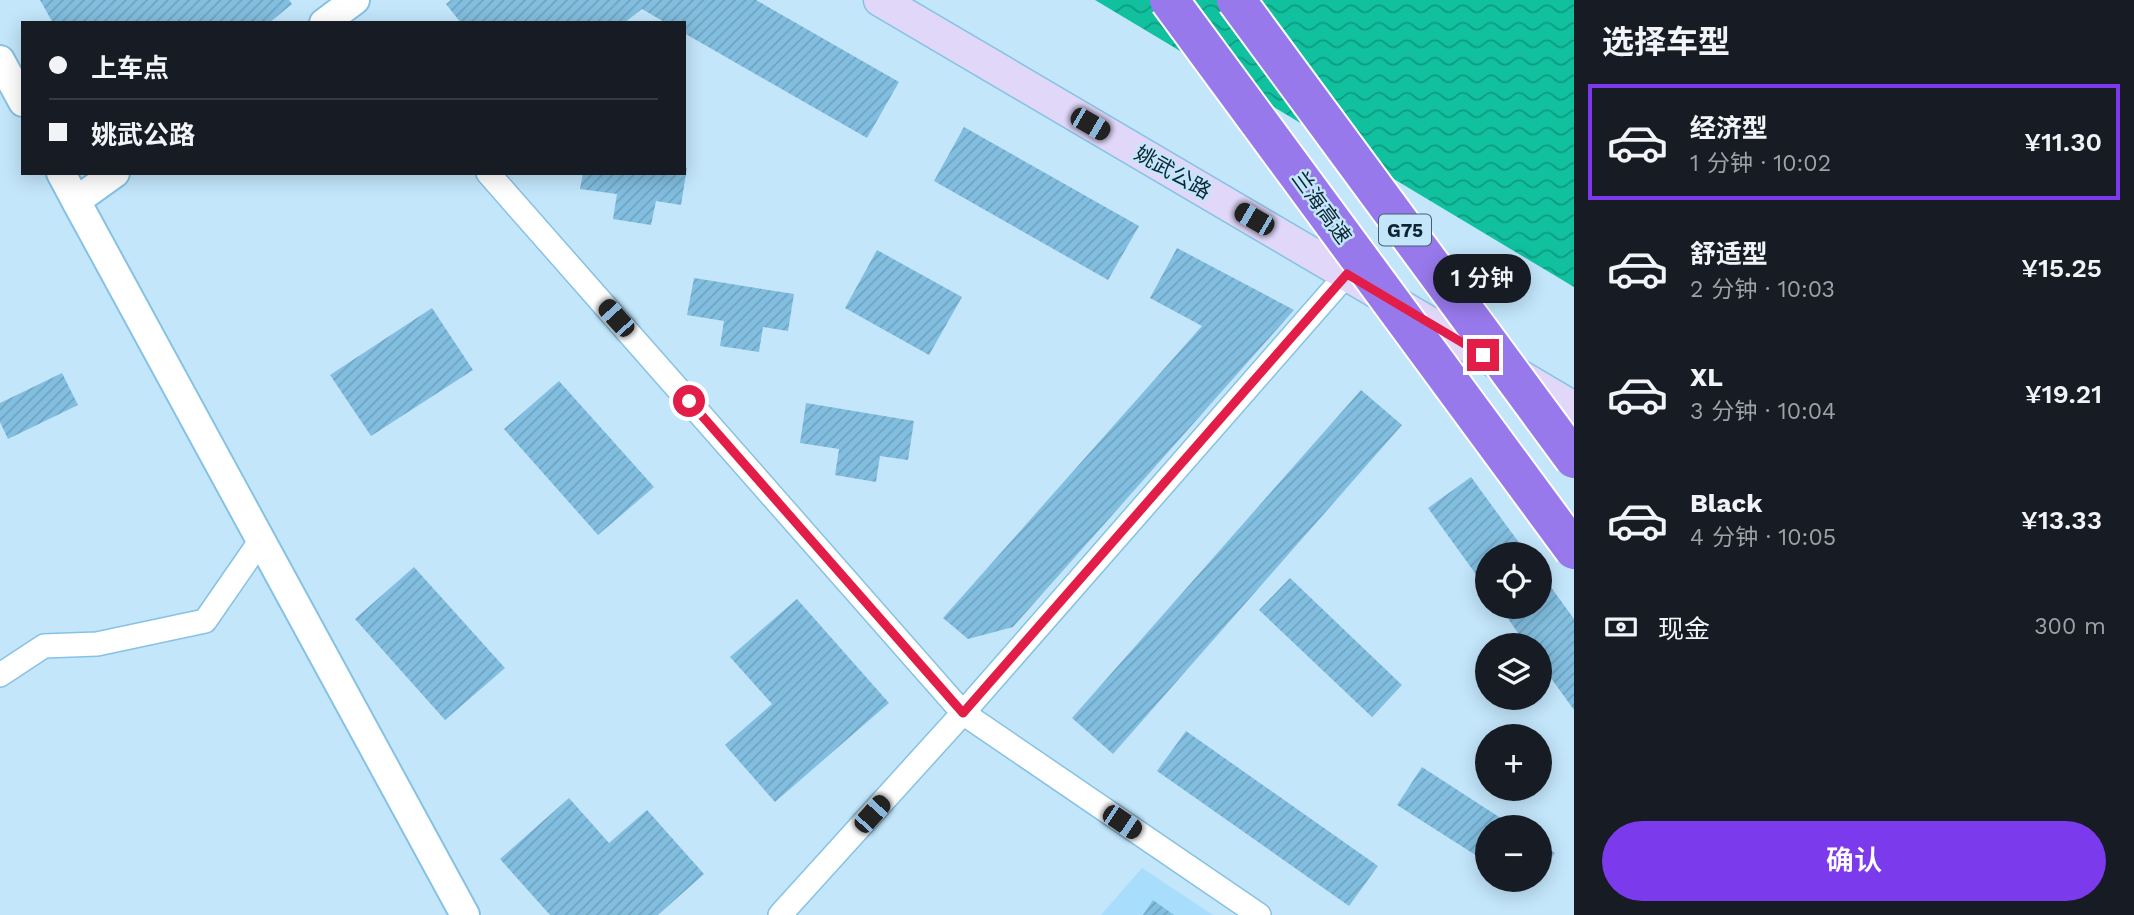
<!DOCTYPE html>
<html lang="zh">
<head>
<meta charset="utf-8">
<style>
	body { margin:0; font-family:"Work Sans","Noto Sans SC",sans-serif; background:#20242c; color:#f1f3f6; height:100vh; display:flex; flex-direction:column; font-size:26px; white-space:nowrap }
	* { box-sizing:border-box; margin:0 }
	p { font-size:23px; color:#9ea1a6 }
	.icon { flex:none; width:38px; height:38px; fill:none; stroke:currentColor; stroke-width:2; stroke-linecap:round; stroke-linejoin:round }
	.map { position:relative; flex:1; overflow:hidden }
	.drawer { display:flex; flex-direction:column; background:#171b24; width:560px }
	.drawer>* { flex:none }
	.guide { position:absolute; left:21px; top:21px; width:665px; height:154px; border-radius:0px; box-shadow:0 4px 18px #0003; display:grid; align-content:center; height:154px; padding:0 28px; background:#171b24 }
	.controls { position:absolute; left:1475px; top:542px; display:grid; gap:14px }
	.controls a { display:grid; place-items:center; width:77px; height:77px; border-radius:50%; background:#171b24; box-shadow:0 4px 18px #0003; font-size:35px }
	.end { position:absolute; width:32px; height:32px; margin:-16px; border:9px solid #e11d48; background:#fff; box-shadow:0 0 0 4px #fff }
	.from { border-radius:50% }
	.bubble { position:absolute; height:49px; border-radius:24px; background:#171b24; box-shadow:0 4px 18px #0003; font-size:23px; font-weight:600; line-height:49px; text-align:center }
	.car { position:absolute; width:21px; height:42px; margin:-21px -10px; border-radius:9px; box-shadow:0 0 5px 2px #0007; background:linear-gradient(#222 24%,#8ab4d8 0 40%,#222 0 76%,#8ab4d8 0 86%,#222 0) }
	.guide b { display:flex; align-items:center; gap:24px; height:66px; font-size:26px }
	.guide b+b { border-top:2px solid #363941 }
	.guide i { width:18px; height:18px; background:#f1f3f6 }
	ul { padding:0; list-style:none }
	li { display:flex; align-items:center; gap:21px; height:116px; margin:0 14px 10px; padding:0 14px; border:4px solid transparent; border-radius:0px }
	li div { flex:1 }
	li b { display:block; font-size:26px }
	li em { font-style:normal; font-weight:600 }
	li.selected { border-color:#7c3aed }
	li>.icon { width:63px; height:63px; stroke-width:1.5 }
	h2 { padding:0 28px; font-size:32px; line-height:84px }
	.pay { display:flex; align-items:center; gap:18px; height:77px; padding:0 28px; font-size:26px }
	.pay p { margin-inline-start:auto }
	.button { display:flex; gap:14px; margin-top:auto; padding:14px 28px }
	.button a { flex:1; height:80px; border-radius:42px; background:#7c3aed; color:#fff; font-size:28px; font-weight:600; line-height:80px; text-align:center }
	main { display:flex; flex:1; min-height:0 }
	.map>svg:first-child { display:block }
	.built { fill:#a8defc }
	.water { fill:url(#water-waves) }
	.building { fill:url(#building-hatch) }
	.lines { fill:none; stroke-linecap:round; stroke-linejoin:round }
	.minor-casing { stroke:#86c2e3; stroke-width:26 }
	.tertiary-casing { stroke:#86c2e3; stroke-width:32 }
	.secondary-casing { stroke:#86c2e3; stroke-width:35 }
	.minor { stroke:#fff; stroke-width:23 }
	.tertiary { stroke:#fff; stroke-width:28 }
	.secondary { stroke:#e0d7f9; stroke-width:32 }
	.motorway-bridge-casing { stroke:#fff; stroke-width:42; stroke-linecap:butt }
	.motorway-bridge { stroke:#9879ec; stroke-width:38 }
	.route { stroke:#e11d48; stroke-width:9 }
	.labels { text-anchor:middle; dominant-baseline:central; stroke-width:5; stroke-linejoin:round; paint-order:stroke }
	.shield { fill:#c3e6fb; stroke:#445f6e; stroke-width:2 }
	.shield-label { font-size:19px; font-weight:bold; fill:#0d2532 }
	.street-label { font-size:21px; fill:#0d2532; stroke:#c3e6fb }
</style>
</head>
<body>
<main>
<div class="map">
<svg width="1574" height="915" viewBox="0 0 1574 915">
	<defs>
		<pattern id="water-waves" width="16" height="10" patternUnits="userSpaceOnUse" patternTransform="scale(1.75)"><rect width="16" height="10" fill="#10c09e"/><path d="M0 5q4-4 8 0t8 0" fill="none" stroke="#0e9c81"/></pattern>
		<pattern id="building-hatch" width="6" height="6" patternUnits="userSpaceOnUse" patternTransform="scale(1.75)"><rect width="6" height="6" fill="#82bedf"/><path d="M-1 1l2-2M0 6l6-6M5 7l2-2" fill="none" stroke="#6fa3c0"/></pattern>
	</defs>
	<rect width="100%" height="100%" fill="#c3e6fb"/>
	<path class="built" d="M1142,868l71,47h-112z"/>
	<path class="water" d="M1095,0h479v287z"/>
	<path class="building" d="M40,0h249l3,4 -23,19h-216z
		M451,0h305l143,82 -32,56 -183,-105v-10h-18l-24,-14 -18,14h-163l-15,-19z
		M964,127l175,99 -31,54 -174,-99z
		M684,167l3,1 -6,37 -25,-4 -5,24 -38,-6 4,-25 -37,-5 3,-16h101z
		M1177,248l117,62 -281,317 -45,12 -25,-21 259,-292 -52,-28z
		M877,250l85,47 -33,58 -84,-47z
		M694,278l100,16 -6,37 -25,-4 -4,25 -39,-6 4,-25 -37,-6z
		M432,308l41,62 -102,66 -41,-61z
		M62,373l16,32 -70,34 -8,-17v-19z
		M559,381l95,106 -56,48 -94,-106z
		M1361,390l41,35 -289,329 -41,-36z
		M806,403l108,18 -6,39 -28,-4 -4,26 -41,-7 4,-26 -39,-6z
		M1471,477l57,78h-40v36l-60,-83z
		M414,567l91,101 -60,52 -90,-101z
		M1540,572l34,47v91l-34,-47v-17h-13l-27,-39h40z
		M1290,578l112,107 -30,32 -113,-107z
		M797,599l92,104 -114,99 -50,-57 47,-41 -42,-47z
		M1186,731l192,135 -29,40 -192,-135z
		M1422,767l94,61h-28v35l-91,-58z
		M569,798l40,45 38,-33 57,64 -46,41h-108l-50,-56z
		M1540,843l15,10 -15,22z
		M1153,900l21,15h-31z"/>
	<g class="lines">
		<g class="minor-casing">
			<path id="minor" d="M488,173l475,540 296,202
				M0,675l44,-29 53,-2 108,-23 56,-81
				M780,915l183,-202 384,-439"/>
		</g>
		<g class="tertiary-casing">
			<path id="tertiary" d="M324,23l31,-23
				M0,60l23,42
				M61,173l15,28
				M115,173l-39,28 389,714"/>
		</g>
		<g class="secondary-casing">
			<path id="secondary" d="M880,0l694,408"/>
		</g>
		<use href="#minor" class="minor"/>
		<use href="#tertiary" class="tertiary"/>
		<use href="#secondary" class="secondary"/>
		<g class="motorway-bridge-casing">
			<path id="motorway-bridge" d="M1169,0l405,550
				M1236,0l338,459"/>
		</g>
		<use href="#motorway-bridge" class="motorway-bridge"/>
	</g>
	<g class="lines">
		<path class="route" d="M689,401l274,312 384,-439 136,81"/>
	</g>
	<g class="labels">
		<rect class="shield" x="1379" y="214.5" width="52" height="31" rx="5"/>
		<g class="shield-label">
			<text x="1405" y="230">G75</text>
		</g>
		<g class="street-label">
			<text transform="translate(1173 172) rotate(30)">姚武公路</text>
			<text transform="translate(1322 207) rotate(54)">兰海高速</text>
		</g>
	</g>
</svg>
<div class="controls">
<a><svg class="icon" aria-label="locate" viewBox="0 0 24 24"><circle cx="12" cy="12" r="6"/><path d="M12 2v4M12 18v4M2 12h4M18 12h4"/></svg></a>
<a><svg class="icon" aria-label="layers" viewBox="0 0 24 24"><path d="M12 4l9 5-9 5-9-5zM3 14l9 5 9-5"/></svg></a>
<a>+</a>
<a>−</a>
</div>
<i class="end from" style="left:689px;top:401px"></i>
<i class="end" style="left:1483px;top:355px"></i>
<div class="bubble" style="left:1433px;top:254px;width:98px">1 分钟</div>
<i class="car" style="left:1090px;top:124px;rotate:120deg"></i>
<i class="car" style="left:1254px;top:219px;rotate:300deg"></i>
<i class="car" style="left:616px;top:318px;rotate:318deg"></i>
<i class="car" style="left:872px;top:814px;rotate:42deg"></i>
<i class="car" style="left:1122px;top:822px;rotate:124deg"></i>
<div class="guide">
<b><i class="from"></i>上车点</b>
<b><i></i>姚武公路</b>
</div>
</div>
<section class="drawer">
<h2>选择车型</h2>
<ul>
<li class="selected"><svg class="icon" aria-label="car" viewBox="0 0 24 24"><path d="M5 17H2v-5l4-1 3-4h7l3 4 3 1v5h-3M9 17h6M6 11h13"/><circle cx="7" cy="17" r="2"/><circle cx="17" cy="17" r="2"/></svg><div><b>经济型</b><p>1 分钟 · 10:02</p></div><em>¥11.30</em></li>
<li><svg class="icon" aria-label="car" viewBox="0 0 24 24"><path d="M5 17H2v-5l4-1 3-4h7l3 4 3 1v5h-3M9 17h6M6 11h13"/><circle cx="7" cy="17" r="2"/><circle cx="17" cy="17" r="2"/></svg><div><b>舒适型</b><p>2 分钟 · 10:03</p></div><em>¥15.25</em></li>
<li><svg class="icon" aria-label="car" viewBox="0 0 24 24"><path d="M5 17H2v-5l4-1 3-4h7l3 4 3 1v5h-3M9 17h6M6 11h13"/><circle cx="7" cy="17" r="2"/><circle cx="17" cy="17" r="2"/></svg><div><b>XL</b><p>3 分钟 · 10:04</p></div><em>¥19.21</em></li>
<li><svg class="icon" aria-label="car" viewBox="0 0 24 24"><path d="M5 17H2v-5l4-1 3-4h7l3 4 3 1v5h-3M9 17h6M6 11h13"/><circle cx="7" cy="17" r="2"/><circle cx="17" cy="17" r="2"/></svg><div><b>Black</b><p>4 分钟 · 10:05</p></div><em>¥13.33</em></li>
</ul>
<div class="pay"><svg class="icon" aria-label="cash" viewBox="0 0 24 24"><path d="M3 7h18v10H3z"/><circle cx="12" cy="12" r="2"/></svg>现金<p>300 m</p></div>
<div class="button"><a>确认</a></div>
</section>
</main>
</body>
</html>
